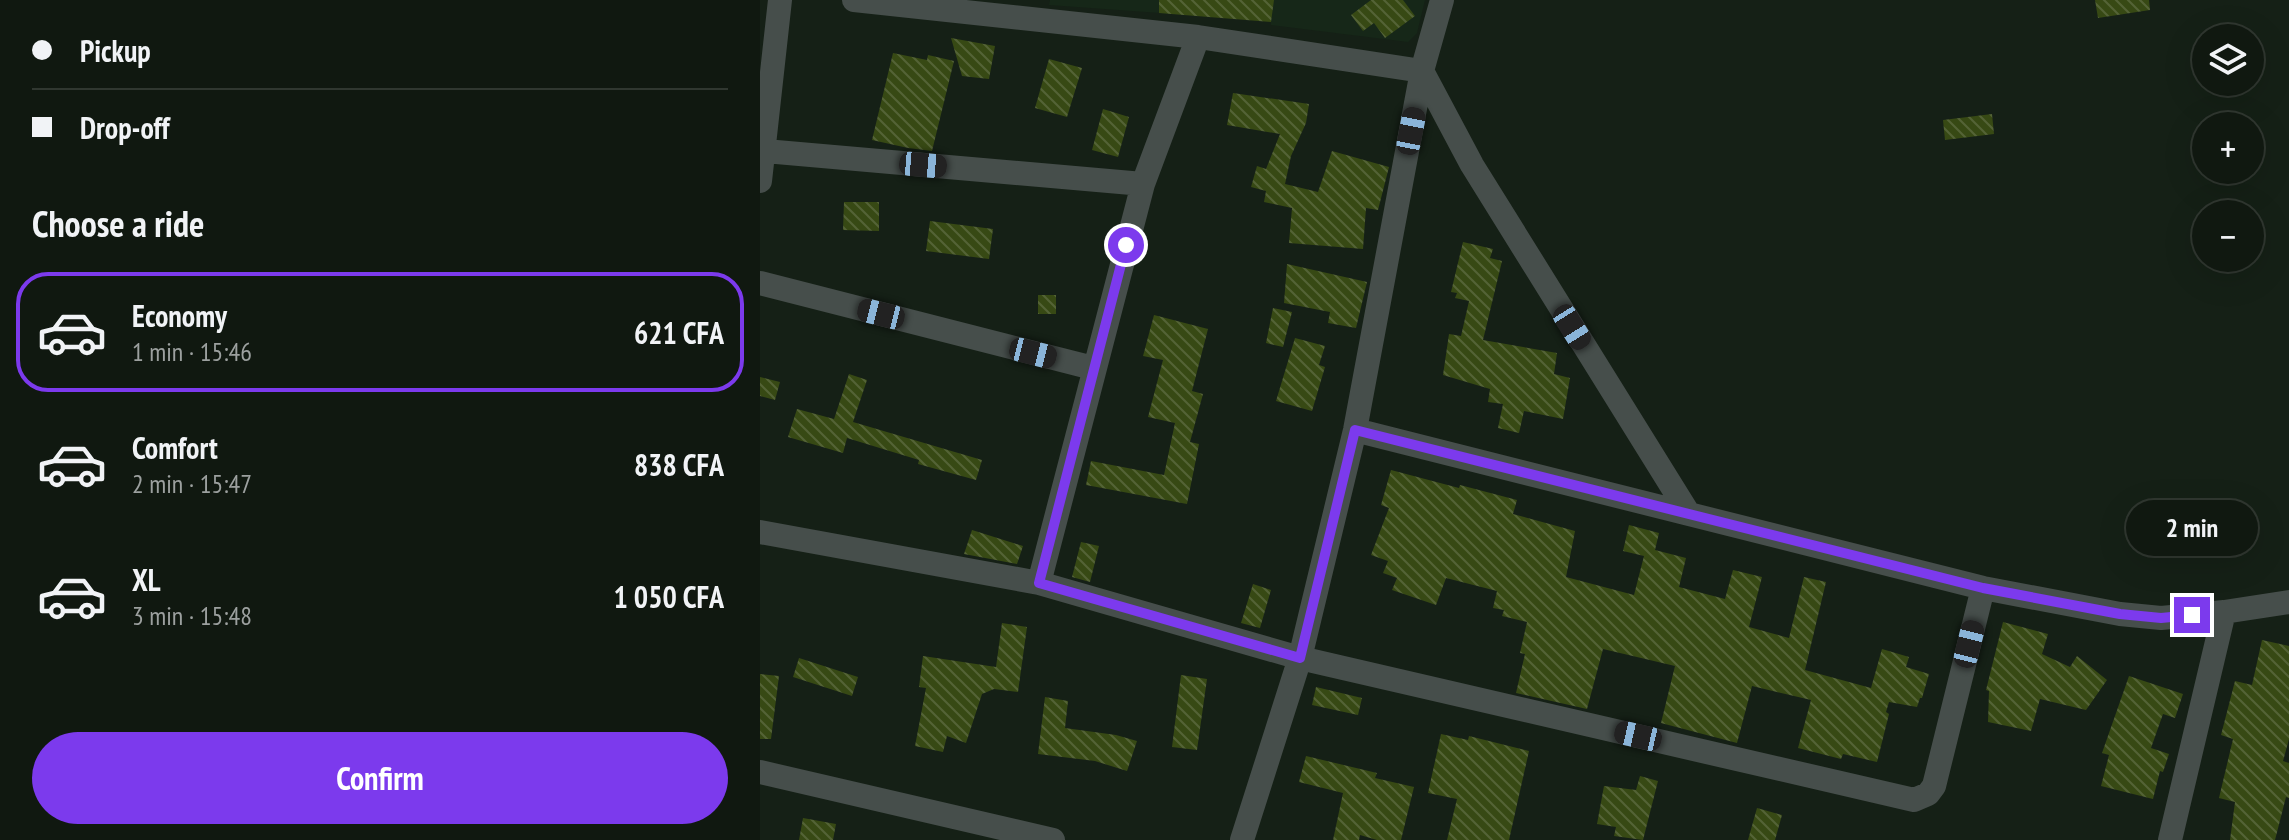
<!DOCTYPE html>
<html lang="en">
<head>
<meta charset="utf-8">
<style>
	body { margin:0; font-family:"PT Sans Narrow",sans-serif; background:#192119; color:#f1f3f6; height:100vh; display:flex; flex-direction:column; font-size:30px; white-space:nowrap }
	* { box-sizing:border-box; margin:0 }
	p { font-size:26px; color:#9ca09f }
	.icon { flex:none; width:44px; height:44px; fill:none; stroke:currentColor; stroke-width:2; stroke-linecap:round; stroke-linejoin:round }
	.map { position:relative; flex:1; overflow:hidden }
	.details { display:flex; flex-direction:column; background:#101810; width:760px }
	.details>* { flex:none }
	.top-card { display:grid; align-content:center; height:176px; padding:0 32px; background:#101810 }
	.fabs { position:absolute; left:1432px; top:24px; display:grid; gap:16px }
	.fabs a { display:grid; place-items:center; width:72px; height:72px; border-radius:50%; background:#101810; box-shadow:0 8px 32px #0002,0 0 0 2px #303730; font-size:40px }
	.end { position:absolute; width:36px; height:36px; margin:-18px; border:10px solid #7c3aed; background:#fff; box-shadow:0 0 0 4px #fff }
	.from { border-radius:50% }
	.bubble { position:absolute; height:56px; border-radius:28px; background:#101810; box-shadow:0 8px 32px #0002,0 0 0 2px #303730; font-size:26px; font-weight:700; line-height:56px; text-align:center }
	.car { position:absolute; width:24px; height:48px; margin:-24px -12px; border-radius:10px; box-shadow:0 0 6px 2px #0007; background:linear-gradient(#222 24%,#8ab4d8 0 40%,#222 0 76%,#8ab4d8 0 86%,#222 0) }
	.top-card b { display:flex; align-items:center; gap:28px; height:76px; font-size:30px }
	.top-card b+b { border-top:2px solid #303730 }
	.top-card i { width:20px; height:20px; background:#f1f3f6 }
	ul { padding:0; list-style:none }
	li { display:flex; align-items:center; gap:24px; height:120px; margin:0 16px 12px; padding:0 16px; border:4px solid transparent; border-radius:32px }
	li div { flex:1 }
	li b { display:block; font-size:30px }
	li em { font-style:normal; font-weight:700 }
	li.active { border-color:#7c3aed }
	li>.icon { width:72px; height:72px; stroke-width:1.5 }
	h2 { padding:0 32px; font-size:36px; line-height:96px }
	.primary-button { display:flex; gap:16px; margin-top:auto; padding:16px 32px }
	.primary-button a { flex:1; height:92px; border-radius:48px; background:#7c3aed; color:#fff; font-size:32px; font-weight:700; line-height:92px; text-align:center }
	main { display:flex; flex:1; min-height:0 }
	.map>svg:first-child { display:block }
	.built { fill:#162718 }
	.building { fill:url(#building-back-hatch) }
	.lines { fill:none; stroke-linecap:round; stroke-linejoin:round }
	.street { stroke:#464e4b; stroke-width:24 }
	.route { stroke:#7c3aed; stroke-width:10 }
</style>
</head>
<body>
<main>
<section class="details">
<div class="top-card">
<b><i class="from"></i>Pickup</b>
<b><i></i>Drop-off</b>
</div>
<h2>Choose a ride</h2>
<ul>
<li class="active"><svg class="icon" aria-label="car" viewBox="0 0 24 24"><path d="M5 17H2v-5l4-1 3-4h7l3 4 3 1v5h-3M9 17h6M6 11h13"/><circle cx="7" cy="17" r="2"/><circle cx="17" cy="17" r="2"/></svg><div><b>Economy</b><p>1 min · 15:46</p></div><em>621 CFA</em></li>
<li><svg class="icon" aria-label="car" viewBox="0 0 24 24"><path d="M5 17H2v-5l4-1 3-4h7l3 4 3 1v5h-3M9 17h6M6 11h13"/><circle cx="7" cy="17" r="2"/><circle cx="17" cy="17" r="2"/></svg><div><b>Comfort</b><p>2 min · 15:47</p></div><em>838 CFA</em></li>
<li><svg class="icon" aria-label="car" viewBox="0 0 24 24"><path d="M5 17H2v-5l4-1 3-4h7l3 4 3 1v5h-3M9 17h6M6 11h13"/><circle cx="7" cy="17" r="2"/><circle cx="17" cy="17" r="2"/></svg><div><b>XL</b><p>3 min · 15:48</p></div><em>1 050 CFA</em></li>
</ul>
<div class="primary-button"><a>Confirm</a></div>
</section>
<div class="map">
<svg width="1529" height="840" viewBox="0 0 1529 840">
	<defs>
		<pattern id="building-back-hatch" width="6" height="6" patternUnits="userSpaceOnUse" patternTransform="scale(2)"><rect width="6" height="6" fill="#374914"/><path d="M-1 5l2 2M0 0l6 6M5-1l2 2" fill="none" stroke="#546336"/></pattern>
	</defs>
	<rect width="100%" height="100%" fill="#152016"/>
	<path class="built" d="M290,0h375l-8,33 -9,9 -137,-17v-4l-222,-16z"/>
	<path class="building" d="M399,0h115l-3,22 -112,-9z
		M611,0h32l12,16 -30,22 -11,-15 -11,8 -12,-16z
		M1335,0h54l1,10 -52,8z
		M191,38l44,8 -6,33 -27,-3z
		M133,53l34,7 1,-5 26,6 -22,90 -24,-3 -36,-8z
		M289,59l33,9 -15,49 -32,-9z
		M473,93l76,11 -3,19 -15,33 -6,28 33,8 14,-41 57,16 -11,43 -12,-2 -3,41 -74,-6 3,-35 -28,-6 2,-11 -15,-4 6,-21 9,3 14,-35 -53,-9z
		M343,109l26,8 -11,40 -26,-7z
		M1232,114l2,20 -49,6 -2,-20z
		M84,202h35v29l-36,-1z
		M170,221l63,8 -4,30 -63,-8z
		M703,242l30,7 -3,9 12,3 -19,79 74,13 -3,21 16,4 -7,41 -39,-8 -5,22 -21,-5 5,-24 -15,-2 2,-13 -47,-14 6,-41 12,2 8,-35 -14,-3 2,-5 -6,-1z
		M527,264l80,18 -11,46 -28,-5 2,-11 -46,-9z
		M278,295h18v19h-18z
		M513,308l19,4 -9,35 -17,-4z
		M394,315l54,14 -16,62 11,3 -13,48 9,2 -12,60 -101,-19 5,-24 73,14 11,-52 -27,-6 15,-57 -20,-4z
		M535,338l30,8 -6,19 6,2 -13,44 -36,-10z
		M89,374l18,6 -14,42 129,38 -6,20 -58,-16 1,-4 -72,-22 -4,15 -55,-16 9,-28 37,10z
		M0,377l20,5 -5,18 -15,-4z
		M631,470l68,18 1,-3 57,15 -4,14 62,17 -9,46 68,18 10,-39 -21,-5 6,-26 30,8 -4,17 31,8 -7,29 46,12 8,-29 29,7 -13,50 40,11 15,-61 22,5 -21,88 66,18 11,-39 27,8 -3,10 23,7 -7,24h-2l-3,9 -28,-5 -3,10 3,2 -12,48 -34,-8 -2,5 -43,-11 13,-48 -59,-14 -15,57 -76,-20 14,-57 -72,-17 -16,60 -71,-16 9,-39 -5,-1 7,-31 -25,-6 2,-6 -11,-2 4,-17 -51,-13 -10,27 -44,-15 5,-12 -14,-5 5,-12 -17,-6 18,-47 -8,-3z
		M212,530l51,16 -6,18 -53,-10z
		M321,542l18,4 -9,36 -18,-5z
		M493,584l18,6 -11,38 -19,-5z
		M1243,622l45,12 -6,20 28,13 7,-11 30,24 -21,30 -46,-11 -9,32 -43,-9 1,-31 -3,-1z
		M242,623l25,4 -9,65 -24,-3 -12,5 -16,49 -19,-7 -4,16 -28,-6 11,-58 -7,-1 4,-31 73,11z
		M1502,640l27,6v93l-6,22 6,2v35l-3,-1 -11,43h-45l5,-38 -16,-4 14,-59 -12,-4 14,-54 17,4z
		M39,658l59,19 -6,19 -59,-19z
		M0,674l19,2 -8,63h-11z
		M421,675l26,4 -10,71 -25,-3z
		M1369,676l54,18 -8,24 -12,-4 -12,34 18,6 -6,18 -3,-1 -7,28 -52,-13 8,-31 -7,-2z
		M556,687l46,11 -4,17 -46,-10z
		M285,697l23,4 -3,27 51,7 21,6 -10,30 -32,-10 -57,-7z
		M681,734l27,6 1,-4 60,15 -20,89h-62l10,-41 -29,-6z
		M546,756l71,17 -2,5 39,9 -13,53h-24l-17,-5 -1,5h-26l10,-47 -44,-11z
		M880,776l18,5 -15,59 -29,-4 2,-9 -19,-3 7,-38 32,4z
		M997,808l25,7 -7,25h-27z
		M43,818l33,6 -3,16h-34z"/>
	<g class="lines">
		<path class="street" d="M94,0l344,37 224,34
			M662,71l50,94 217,349
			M5,151l378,33
			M0,181l20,-181
			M0,283l333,85
			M595,430l628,158 137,26 41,4 63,-6 65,-10
			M0,532l279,51 261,75 614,142 14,-6 6,-8 49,-198
			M279,583l104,-399 55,-147
			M0,772l293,68
			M482,840l58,-182 55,-228 67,-359 20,-71
			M1410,840l54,-228"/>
	</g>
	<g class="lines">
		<path class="route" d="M366,245l-87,338 261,75 55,-228 628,158 137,26 41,4 31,-3"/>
	</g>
</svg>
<div class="fabs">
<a><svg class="icon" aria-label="layers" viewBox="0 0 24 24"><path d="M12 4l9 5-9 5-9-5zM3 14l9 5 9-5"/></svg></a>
<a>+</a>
<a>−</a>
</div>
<i class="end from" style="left:366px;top:245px"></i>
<i class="end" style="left:1432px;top:615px"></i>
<div class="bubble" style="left:1366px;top:500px;width:132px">2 min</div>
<i class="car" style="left:651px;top:131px;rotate:11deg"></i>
<i class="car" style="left:163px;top:165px;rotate:95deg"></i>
<i class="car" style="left:121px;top:314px;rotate:284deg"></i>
<i class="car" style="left:812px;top:327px;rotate:148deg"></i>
<i class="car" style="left:273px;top:353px;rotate:104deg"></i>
<i class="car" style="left:1209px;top:644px;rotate:14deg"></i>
<i class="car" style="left:878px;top:736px;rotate:283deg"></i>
</div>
</main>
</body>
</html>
